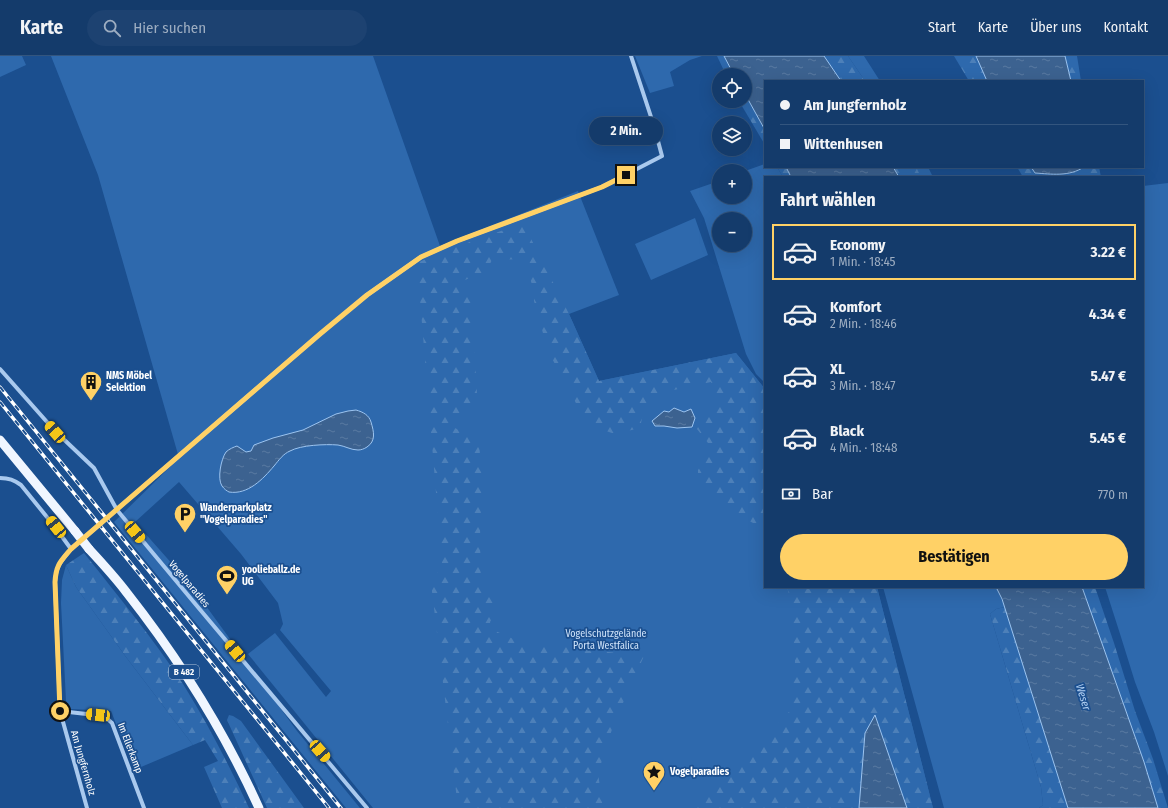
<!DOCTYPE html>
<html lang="de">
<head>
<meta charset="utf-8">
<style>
	body { margin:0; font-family:"Fira Sans Condensed",sans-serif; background:#1d4271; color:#f1f3f6; height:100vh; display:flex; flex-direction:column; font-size:15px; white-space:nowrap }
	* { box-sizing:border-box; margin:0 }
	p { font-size:13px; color:#9dadc1 }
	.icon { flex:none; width:22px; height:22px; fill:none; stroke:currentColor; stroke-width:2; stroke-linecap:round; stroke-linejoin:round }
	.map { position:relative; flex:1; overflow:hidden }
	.drawer { position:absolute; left:764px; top:120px; width:380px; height:412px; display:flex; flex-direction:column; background:#143b6b; border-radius:0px; box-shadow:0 4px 16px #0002,0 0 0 1px #33557e }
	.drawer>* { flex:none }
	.top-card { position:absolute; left:764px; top:24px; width:380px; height:88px; border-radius:0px; box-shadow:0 4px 16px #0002,0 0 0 1px #33557e; display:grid; align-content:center; height:88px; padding:0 16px; background:#143b6b }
	.controls { position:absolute; left:712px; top:12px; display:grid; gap:8px }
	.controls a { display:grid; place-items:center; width:40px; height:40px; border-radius:50%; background:#143b6b; box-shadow:0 4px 16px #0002,0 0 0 1px #33557e; font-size:20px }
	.end { position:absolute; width:18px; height:18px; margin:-9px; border:5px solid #ffd166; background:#111; box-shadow:0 0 0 2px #111 }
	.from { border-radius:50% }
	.bubble { position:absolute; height:28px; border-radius:14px; background:#143b6b; box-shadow:0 4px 16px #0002,0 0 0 1px #33557e; font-size:13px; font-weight:700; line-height:28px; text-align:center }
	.car { position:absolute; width:12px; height:24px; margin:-12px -6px; border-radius:5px; box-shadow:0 0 3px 1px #0007; background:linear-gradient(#f5c518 24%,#345 0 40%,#f5c518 0 76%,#345 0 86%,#f5c518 0) }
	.top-card b { display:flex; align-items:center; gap:14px; height:38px; font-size:15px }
	.top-card b+b { border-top:1px solid #33557e }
	.top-card i { width:10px; height:10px; background:#f1f3f6 }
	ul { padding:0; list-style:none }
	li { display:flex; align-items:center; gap:12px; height:56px; margin:0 8px 6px; padding:0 8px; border:2px solid transparent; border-radius:0px }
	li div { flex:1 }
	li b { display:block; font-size:15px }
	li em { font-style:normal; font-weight:700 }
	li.selected { border-color:#ffd166 }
	li>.icon { width:36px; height:36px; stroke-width:1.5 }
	h2 { padding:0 16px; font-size:18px; line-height:48px }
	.pay { display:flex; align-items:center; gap:10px; height:44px; padding:0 16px; font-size:15px }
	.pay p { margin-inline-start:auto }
	.action { display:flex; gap:8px; margin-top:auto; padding:8px 16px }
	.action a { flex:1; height:46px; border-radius:24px; background:#ffd166; color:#111; font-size:16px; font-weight:700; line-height:46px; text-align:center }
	header { display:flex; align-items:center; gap:24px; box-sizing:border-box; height:56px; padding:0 20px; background:#143b6b; border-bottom:1px solid #33557e }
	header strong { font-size:19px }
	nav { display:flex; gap:22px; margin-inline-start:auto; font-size:14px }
	.search { width:280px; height:36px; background:#1d4271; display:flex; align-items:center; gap:10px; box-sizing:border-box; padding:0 14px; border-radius:22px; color:#9dadc1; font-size:15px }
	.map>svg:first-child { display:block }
	.green { fill:#2e69ad; fill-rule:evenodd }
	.forest { fill:url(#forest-firs) }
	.water { fill:url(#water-ripples); stroke:#9cc4f0 }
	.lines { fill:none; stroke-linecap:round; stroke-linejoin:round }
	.street { stroke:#a9c9ee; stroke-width:4 }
	.primary { stroke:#f0f6ff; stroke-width:9 }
	.rail-casing { stroke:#fff; stroke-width:3.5 }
	.rail { stroke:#1b4f8f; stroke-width:2; stroke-dasharray:6; stroke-linecap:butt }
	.primary-bridge { stroke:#f0f6ff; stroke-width:9 }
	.route { stroke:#ffd166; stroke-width:5 }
	.labels { text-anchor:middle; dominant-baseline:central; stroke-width:3.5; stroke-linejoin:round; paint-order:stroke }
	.shield { fill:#1b4f8f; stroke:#bbcadd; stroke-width:1 }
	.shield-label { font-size:9px; font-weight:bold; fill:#fff }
	.poi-label { font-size:10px; font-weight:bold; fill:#fff; stroke:#1b4f8f; text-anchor:start }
	.street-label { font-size:10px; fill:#fff; stroke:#1b4f8f }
	.park-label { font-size:10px; fill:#cfe3fa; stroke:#1b4f8f }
	.water-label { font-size:11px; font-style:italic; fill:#b5d3f5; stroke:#1b4f8f }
</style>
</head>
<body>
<header>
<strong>Karte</strong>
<div class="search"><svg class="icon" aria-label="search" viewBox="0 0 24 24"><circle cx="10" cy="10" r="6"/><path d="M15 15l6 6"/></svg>Hier suchen</div>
<nav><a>Start</a><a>Karte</a><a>Über uns</a><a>Kontakt</a></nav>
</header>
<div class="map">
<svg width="1168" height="752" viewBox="0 0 1168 752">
	<defs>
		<pattern id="forest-firs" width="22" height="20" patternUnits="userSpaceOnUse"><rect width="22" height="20" fill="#2e69ad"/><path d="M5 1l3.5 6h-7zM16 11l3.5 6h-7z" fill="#4d80b9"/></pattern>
		<pattern id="water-ripples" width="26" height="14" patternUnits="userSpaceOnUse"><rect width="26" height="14" fill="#3c6290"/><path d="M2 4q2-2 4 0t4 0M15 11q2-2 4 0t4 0" fill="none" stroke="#597aa1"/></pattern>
	</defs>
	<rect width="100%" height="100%" fill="#1b4f8f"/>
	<path class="green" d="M0,0h22l4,9 -26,12z
		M51,0h322l67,190 138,-55 41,104 -50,19 30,67 137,-28 29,36v198h112l56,221h-560l-125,-154 27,-21 51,64 5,-6 -51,-61 3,-6 -5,-21 -37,-49 -62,-72 -44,40 55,62 107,147 63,77h-14l-232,-286 65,-64 -81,-283z
		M635,0h67l-12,4 -20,12 4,14 -24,7z
		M717,0h7l10,19h-8z
		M848,0h16l16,25h-15z
		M765,108v3h12l6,10h-18v206l-9,-9 -10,-20 -42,-136 -14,-27 29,-10v16h26v-26zM719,163h26v26h-26z
		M915,111h13l5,10h-13z
		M1168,127v593l-14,-44 -19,-50 -14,-45 -16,-50h38v-401z
		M695,162l13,37 -57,25 -16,-36z
		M66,509l10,22 50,70 67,88 -59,25 -23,-59 -40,-2 -5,-8 -5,-98 1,-23z
		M883,531h113l9,20 -9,2 -6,5 51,173 2,18 -4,3h-95z"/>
	<path class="forest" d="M824,0h24l17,25h-24z
		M954,0h22l11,25h-18z
		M1065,0h12l4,25h-10z
		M745,38l20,36v15l-26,-44h6z
		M777,111h9l5,10h-8z
		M893,111h23l5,10h-22z
		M1017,111h14l4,6 44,-3 5,-3h15l2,10h-78z
		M523,167l46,91 30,67 137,-28 29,36v138h-4l-47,-24 -16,-23v-10l13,-19 -3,-8 -11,-14 3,-11 11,-8 5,-17 -5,-11 -56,12 -11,14 -4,20 -25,6 -21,-7 -17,-22 -29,-54 -14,-50v-11l-11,-31 -31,1 -8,15 -14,3 -10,4 11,13 6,99 -4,19 -18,5 -2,9 10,5 16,11 3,35 -2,58 1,53 18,17 -9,16 1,7 29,13 124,14 -30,67 -16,50 5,35h-145l-27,-225 11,-18 -25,-302 25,-11z
		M84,497c34,43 69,85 99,131 25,40 46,81 66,124h-27l-18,-41 14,-6 -13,-21 -12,5 -67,-88 -50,-70 -10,-22z
		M787,531h90l56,221h-26l-32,-93 -10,18 -6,75h-166l40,-34 16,-21 40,-41 6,-50 -4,-61z
		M1082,531h13l19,56 21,68 18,48 15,49h-10l-14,-46z
		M1005,551l63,201h-29l4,-3 -2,-18 -51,-173 6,-5z
		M229,659l4,1 8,5 63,87h-37l-40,-88z"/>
	<path class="water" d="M724,0h100l17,25h-76v49l-20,-36v-19h-11z
		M976,0h89l6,25h-84z
		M786,111h107l6,10h-108z
		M1031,111h53c-15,10 -33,7 -49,6z
		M674,352l10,4 7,-3 4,9 -3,9 -15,1 -13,-2h-9l-3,-5 12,-10 5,1z
		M356,354c7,2 13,5 15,12 3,10 5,19 -4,25 -3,2 -6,3 -9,3 -7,0 -13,-4 -20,-5 -13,-1 -37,0 -48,6 -7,3 -11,9 -16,15 -11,13 -26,29 -45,26 -2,-1 -5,-3 -7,-6 -5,-7 -1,-27 4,-34 3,-3 8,-5 11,-6l9,6 5,-1 3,-6 19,-7 30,-8 33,-16 12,-3z
		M996,531h86l62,175 14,46h-90l-66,-209z
		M875,659l32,93h-48l6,-75z"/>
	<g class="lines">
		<path class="street" d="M0,313l55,62 39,37 23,42 80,96 170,202
			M0,422c9,0 14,2 21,7l34,42 16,22
			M60,655l44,5 8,7 32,85
			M87,752l-27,-97 -5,-129c1,-16 6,-21 16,-33l249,-215 47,-39 54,-38 36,-16 145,-54 60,-31 -8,-30 -23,-70"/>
		<path class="primary" d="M0,384l75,91
			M89,493c13,14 26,28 38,44 52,66 97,138 132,215"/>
		<g class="rail-casing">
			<path id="rail" d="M0,331l341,421
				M0,346l329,406"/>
		</g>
		<use href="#rail" class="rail"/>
		<path class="primary-bridge" d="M75,475l14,18"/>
	</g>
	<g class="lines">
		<path class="route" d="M60,655l-5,-129c1,-17 5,-20 16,-33l249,-215 47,-39 54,-38 36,-16 145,-54 24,-12"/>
	</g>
	<defs>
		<g id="building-pin" transform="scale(1.15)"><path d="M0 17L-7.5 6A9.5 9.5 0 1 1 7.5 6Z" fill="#ffd166" stroke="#1b4f8f"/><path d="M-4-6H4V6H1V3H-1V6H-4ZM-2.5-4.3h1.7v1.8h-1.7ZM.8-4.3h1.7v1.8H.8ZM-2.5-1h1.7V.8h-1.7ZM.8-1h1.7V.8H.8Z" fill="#111"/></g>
		<g id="parking-pin" transform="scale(1.15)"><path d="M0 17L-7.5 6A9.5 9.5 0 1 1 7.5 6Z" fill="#ffd166" stroke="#1b4f8f"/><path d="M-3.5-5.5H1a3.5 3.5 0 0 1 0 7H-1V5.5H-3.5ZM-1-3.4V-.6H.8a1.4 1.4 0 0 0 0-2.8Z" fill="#111"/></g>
		<g id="stadium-pin" transform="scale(1.15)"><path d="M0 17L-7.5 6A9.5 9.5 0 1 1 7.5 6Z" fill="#ffd166" stroke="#1b4f8f"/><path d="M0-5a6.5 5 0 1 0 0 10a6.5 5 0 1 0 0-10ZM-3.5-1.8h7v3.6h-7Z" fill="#111"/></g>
		<g id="sight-pin" transform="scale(1.15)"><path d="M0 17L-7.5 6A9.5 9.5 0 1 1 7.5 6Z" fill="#ffd166" stroke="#1b4f8f"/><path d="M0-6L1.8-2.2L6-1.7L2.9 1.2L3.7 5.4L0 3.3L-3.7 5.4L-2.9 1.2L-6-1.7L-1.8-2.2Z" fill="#111"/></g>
	</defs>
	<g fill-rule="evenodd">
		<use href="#building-pin" x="91" y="326"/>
		<use href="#parking-pin" x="185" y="458"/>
		<use href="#stadium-pin" x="227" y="520"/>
		<use href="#sight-pin" x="654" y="716"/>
	</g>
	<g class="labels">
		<rect class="shield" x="169" y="609" width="30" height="14" rx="3"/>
		<g class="shield-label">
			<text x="184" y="616">B 482</text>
		</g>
		<g class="poi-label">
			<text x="106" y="320">NMS Möbel<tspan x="106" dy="12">Selektion</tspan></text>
			<text x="200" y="452">Wanderparkplatz<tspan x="200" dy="12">"Vogelparadies"</tspan></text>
			<text x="242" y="514">yoolieballz.de<tspan x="242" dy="12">UG</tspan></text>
			<text x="670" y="716">Vogelparadies</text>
		</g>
		<g class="street-label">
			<text transform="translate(189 528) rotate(50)">Vogelparadies</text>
			<text transform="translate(130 692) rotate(69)">Im Ellerkamp</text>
			<text transform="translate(83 707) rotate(74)">Am Jungfernholz</text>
		</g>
		<g class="park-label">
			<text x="606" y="578">Vogelschutzgelände<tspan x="606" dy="12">Porta Westfalica</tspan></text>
		</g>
		<g class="water-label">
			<text transform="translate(1083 641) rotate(73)">Weser</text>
		</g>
	</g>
</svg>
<div class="controls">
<a><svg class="icon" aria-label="locate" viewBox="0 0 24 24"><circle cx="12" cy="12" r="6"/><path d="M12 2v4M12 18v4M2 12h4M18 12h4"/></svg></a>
<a><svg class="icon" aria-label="layers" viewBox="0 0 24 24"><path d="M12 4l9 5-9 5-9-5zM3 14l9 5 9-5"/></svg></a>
<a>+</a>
<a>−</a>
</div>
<i class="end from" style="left:60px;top:655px"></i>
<i class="end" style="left:626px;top:119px"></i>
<div class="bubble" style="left:589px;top:61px;width:74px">2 Min.</div>
<i class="car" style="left:55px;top:376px;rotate:319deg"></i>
<i class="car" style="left:56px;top:471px;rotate:321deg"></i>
<i class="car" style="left:135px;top:476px;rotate:140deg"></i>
<i class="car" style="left:235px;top:595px;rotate:320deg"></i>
<i class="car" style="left:98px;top:659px;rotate:276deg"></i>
<i class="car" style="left:320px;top:695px;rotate:139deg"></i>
<div class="top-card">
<b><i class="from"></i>Am Jungfernholz</b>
<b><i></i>Wittenhusen</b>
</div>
<section class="drawer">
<h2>Fahrt wählen</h2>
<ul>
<li class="selected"><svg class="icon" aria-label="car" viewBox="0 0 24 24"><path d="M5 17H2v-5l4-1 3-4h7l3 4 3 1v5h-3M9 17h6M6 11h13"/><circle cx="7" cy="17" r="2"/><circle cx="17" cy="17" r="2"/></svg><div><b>Economy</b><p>1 Min. · 18:45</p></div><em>3.22 €</em></li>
<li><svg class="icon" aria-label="car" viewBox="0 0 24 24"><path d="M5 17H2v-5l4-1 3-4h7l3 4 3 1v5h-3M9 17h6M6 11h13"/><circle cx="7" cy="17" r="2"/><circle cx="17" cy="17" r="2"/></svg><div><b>Komfort</b><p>2 Min. · 18:46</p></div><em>4.34 €</em></li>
<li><svg class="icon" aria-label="car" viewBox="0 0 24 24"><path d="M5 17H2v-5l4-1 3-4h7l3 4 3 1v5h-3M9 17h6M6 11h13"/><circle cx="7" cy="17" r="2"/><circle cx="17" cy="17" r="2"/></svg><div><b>XL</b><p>3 Min. · 18:47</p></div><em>5.47 €</em></li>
<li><svg class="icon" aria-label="car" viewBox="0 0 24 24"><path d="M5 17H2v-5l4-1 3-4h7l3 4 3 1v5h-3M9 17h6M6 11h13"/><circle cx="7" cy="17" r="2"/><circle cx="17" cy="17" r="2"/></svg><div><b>Black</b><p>4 Min. · 18:48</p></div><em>5.45 €</em></li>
</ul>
<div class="pay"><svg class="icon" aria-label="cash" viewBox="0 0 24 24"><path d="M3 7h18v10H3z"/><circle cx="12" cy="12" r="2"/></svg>Bar<p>770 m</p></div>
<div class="action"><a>Bestätigen</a></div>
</section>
</div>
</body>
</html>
